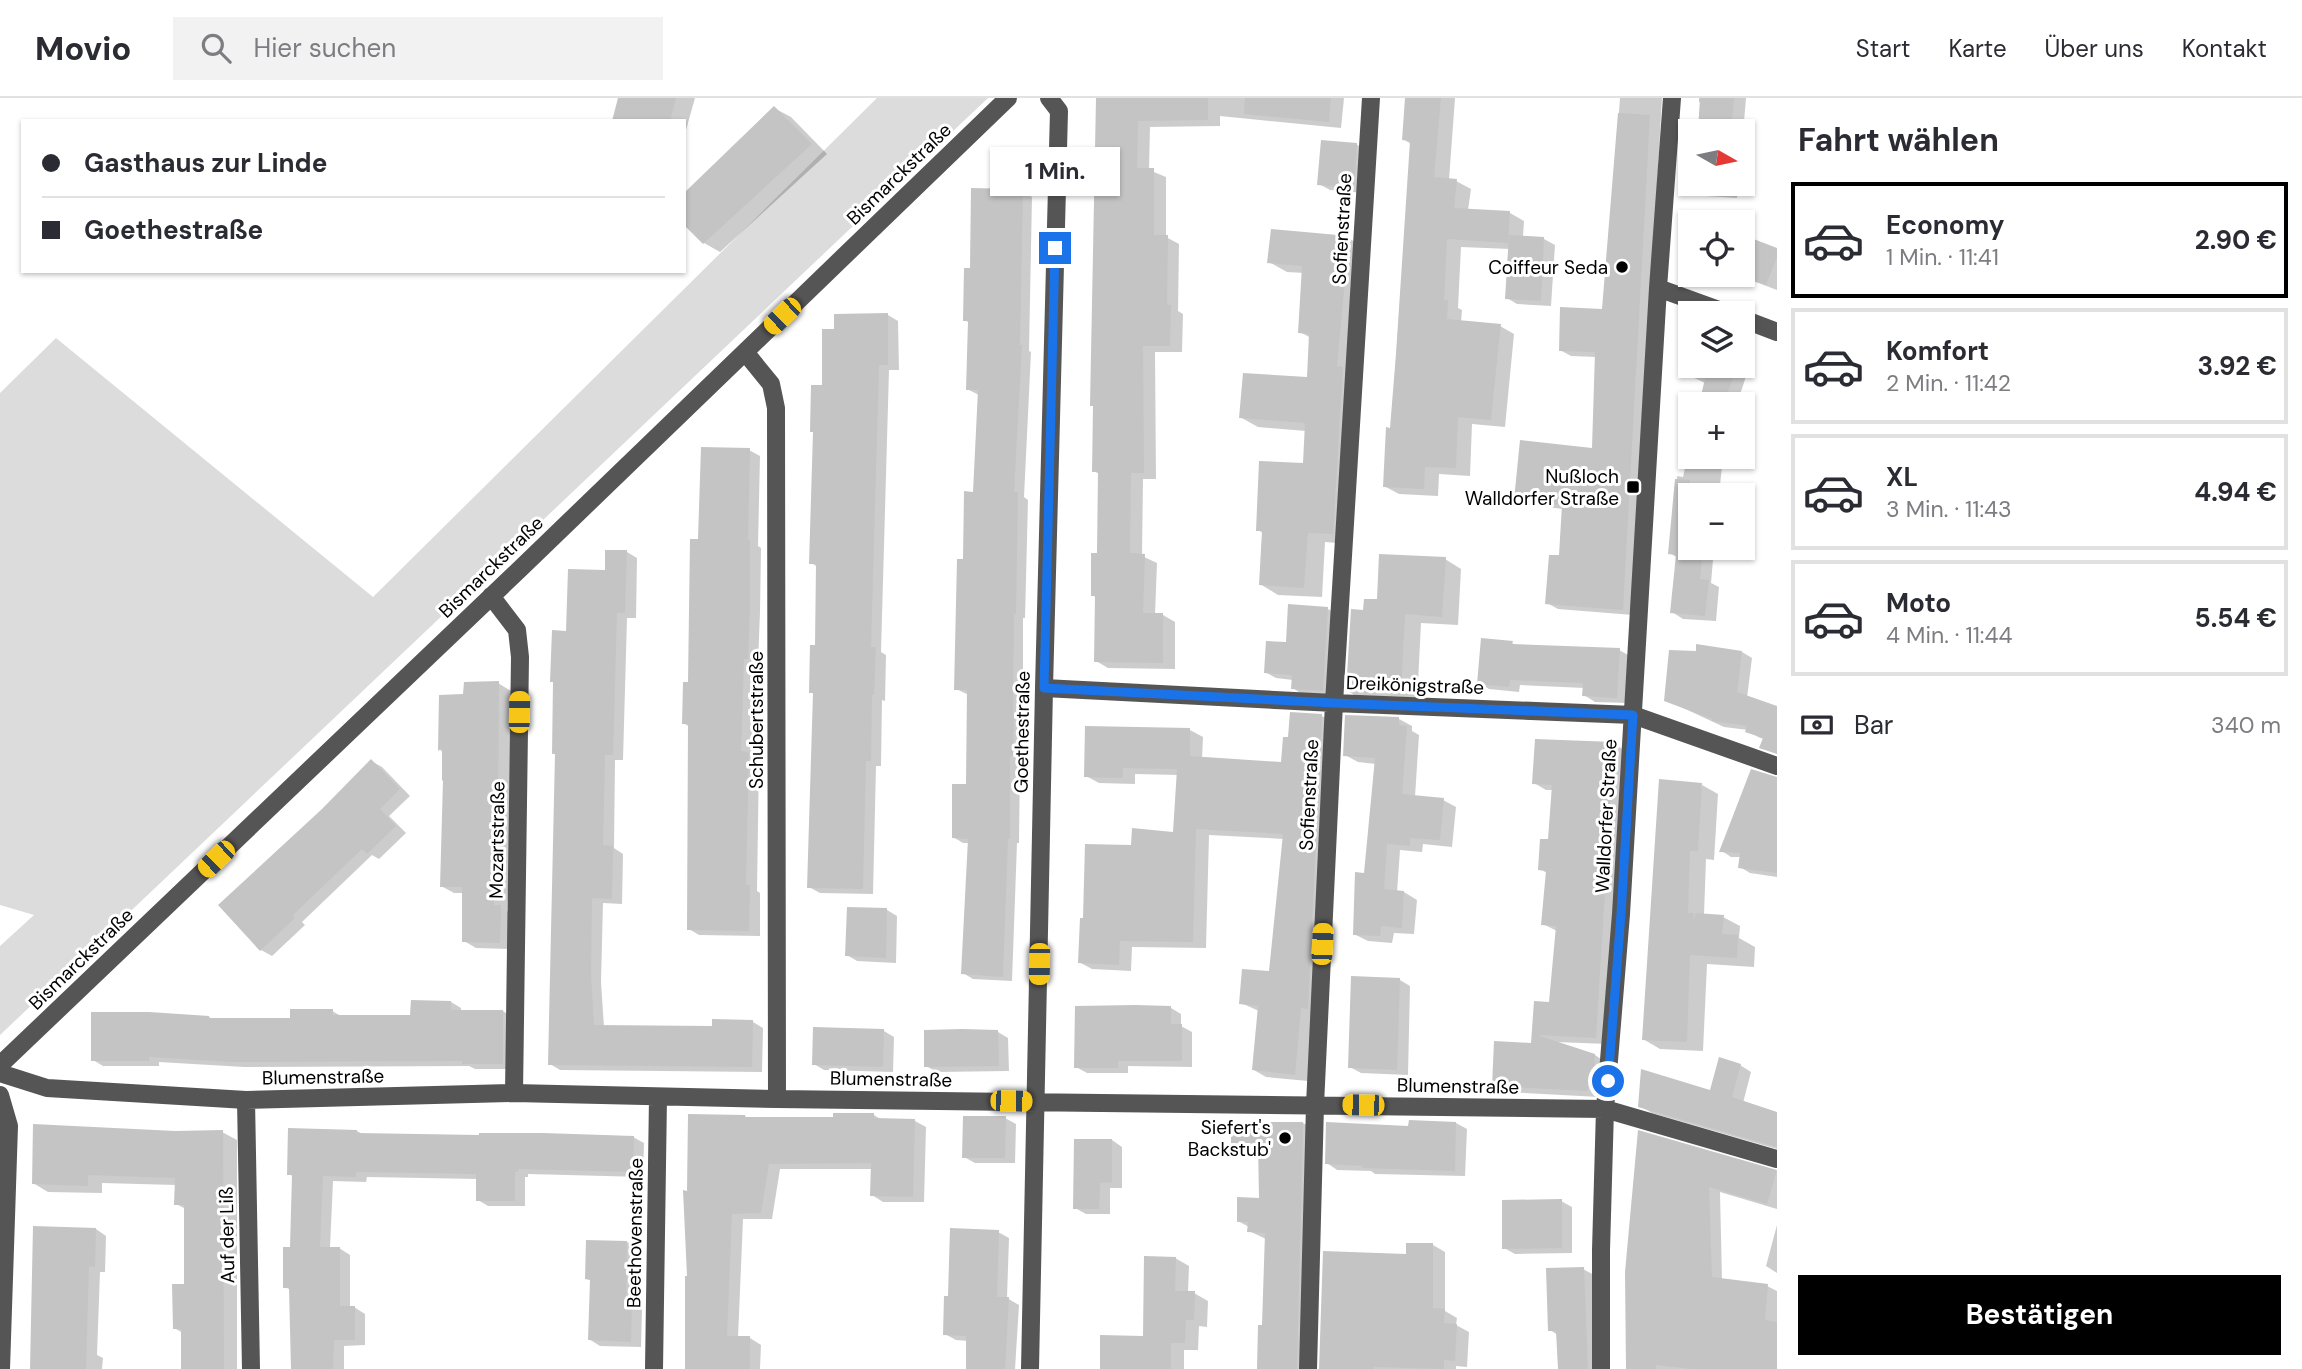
<!DOCTYPE html>
<html lang="de">
<head>
<meta charset="utf-8">
<style>
	body { margin:0; font-family:"DM Sans",sans-serif; background:#f2f2f3; color:#2b2b33; height:100vh; display:flex; flex-direction:column; font-size:26px; white-space:nowrap }
	* { box-sizing:border-box; margin:0 }
	p { font-size:23px; color:#7c7c81 }
	.icon { flex:none; width:38px; height:38px; fill:none; stroke:currentColor; stroke-width:2; stroke-linecap:round; stroke-linejoin:round }
	.map { position:relative; flex:1; overflow:hidden }
	.details { display:flex; flex-direction:column; background:#fff; width:525px }
	.details>* { flex:none }
	.hud { position:absolute; left:21px; top:21px; width:665px; height:154px; border-radius:0px; box-shadow:0 2px 5px #0004; display:grid; align-content:center; height:154px; padding:0 21px; background:#fff }
	.needle { width:46px; rotate:99deg }
	.fabs { position:absolute; left:1678px; top:21px; display:grid; gap:14px }
	.fabs a { display:grid; place-items:center; width:77px; height:77px; border-radius:0px; background:#fff; box-shadow:0 2px 5px #0004; font-size:35px }
	.end { position:absolute; width:32px; height:32px; margin:-16px; border:9px solid #1a73e8; background:#fff; box-shadow:0 0 0 4px #fff }
	.from { border-radius:50% }
	.bubble { position:absolute; height:49px; border-radius:0px; background:#fff; box-shadow:0 2px 5px #0004; font-size:23px; font-weight:700; line-height:49px; text-align:center }
	.car { position:absolute; width:21px; height:42px; margin:-21px -10px; border-radius:9px; box-shadow:0 0 5px 2px #0007; background:linear-gradient(#f5c518 24%,#345 0 40%,#f5c518 0 76%,#345 0 86%,#f5c518 0) }
	.hud b { display:flex; align-items:center; gap:24px; height:66px; font-size:26px }
	.hud b+b { border-top:2px solid #e1e1e2 }
	.hud i { width:18px; height:18px; background:#2b2b33 }
	ul { padding:0; list-style:none }
	li { display:flex; align-items:center; gap:21px; height:116px; margin:0 14px 10px; padding:0 7px; border:4px solid #e1e1e2; border-radius:0px }
	li div { flex:1 }
	li b { display:block; font-size:26px }
	li em { font-style:normal; font-weight:700 }
	li.on { border-color:#000 }
	li>.icon { width:63px; height:63px; stroke-width:1.5 }
	h2 { padding:0 21px; font-size:32px; line-height:84px }
	.pay { display:flex; align-items:center; gap:18px; height:77px; padding:0 21px; font-size:26px }
	.pay p { margin-inline-start:auto }
	.cta { display:flex; gap:14px; margin-top:auto; padding:14px 21px }
	.cta a { flex:1; height:80px; border-radius:0px; background:#000; color:#fff; font-size:28px; font-weight:700; line-height:80px; text-align:center }
	header { display:flex; align-items:center; gap:42px; box-sizing:border-box; height:98px; padding:0 35px; background:#fff; border-bottom:2px solid #e1e1e2 }
	header strong { font-size:33px }
	nav { display:flex; gap:38px; margin-inline-start:auto; font-size:24px }
	.search { width:490px; height:63px; background:#f2f2f3; display:flex; align-items:center; gap:18px; box-sizing:border-box; padding:0 24px; border-radius:0px; color:#7c7c81; font-size:26px }
	main { display:flex; flex:1; min-height:0 }
	.map>svg:first-child { display:block }
	.green { fill:#dcdcdc }
	.shadow { fill:#0003 }
	.building { fill:#c4c4c4 }
	.lines { fill:none; stroke-linecap:round; stroke-linejoin:round }
	.minor { stroke:#555; stroke-width:18 }
	.route { stroke:#1a73e8; stroke-width:9 }
	.poi-dot { fill:#000; stroke:#fff; stroke-width:2.5 }
	.labels { text-anchor:middle; dominant-baseline:central; stroke-width:6; stroke-linejoin:round; paint-order:stroke }
	.street-label { font-size:19px; fill:#000; stroke:#fff }
	.poi-label { font-size:19px; fill:#000; stroke:#fff; text-anchor:end }
</style>
</head>
<body>
<header>
<strong>Movio</strong>
<div class="search"><svg class="icon" aria-label="search" viewBox="0 0 24 24"><circle cx="10" cy="10" r="6"/><path d="M15 15l6 6"/></svg>Hier suchen</div>
<nav><a>Start</a><a>Karte</a><a>Über uns</a><a>Kontakt</a></nav>
</header>
<main>
<div class="map">
<svg width="1777" height="1271" viewBox="0 0 1777 1271">
	<rect width="100%" height="100%" fill="#fff"/>
	<path class="green" d="M877,0h111l-988,937v-89l34,-31 -34,-10v-512l56,-55 317,259z"/>
	<path class="shadow" d="M620,0h75l-11,39v-16h-70z
		M1097,0h247l-3,30 -121,-12v10l-70,1 -1,43 17,7v60l13,7 -1,67 5,3 -1,38h-27l1,127h-13l-1,77 15,7 -2,52h8l12,7v47l-67,-1 -12,-7 1,-63 -5,-3 7,-40v-81l-5,-3z
		M1407,0h48l-6,82 7,1 15,8 -3,21 42,3 14,8 -1,16 21,2 11,6 -4,61 -34,-2 -10,-6 3,-49 -49,-2 -3,61 4,2 -1,12 39,4 14,8 -9,93 -33,-3 -2,52 -31,-2 -1,22 -39,-2 -15,-8 7,-57 20,-285 -8,-5z
		M1620,0h42l-29,517 -75,-6 -11,-6 14,-46 3,-48 -38,-4 -10,-6 77,-49 3,-93 -25,-1 -11,-6 44,-39z
		M1699,0h47l-3,36v-3h-43l2,-28 -3,-1z
		M774,10l17,9 36,37 -107,98 -16,-9z
		M1356,46l11,7 -3,42 -34,-3 -11,-6z
		M1696,86h42l-1,14 -31,-2 -11,-7z
		M1022,93l10,6 -3,154 2,1 -7,145 4,3 -3,118h-2v143h-3l-1,82h-2l-5,138 -39,-2 -10,-6 6,-130h-6l-10,-6 14,-51 2,-91 -13,-6 8,-128 10,-68 5,-98 -12,-6 3,-66 -6,-3 8,-50z
		M1743,139l34,13v40l-40,-15h6z
		M1348,140l18,10 -16,296 -25,-2 -3,55 -44,-2 -18,-11 3,-51 -5,-3 46,-65 2,-34 -48,-4 -18,-10 69,-38 2,-41 -11,-6 4,-59 -17,-1 -18,-10z
		M888,217l10,6 1,49h-10l-8,282 5,3 -1,46 -3,-1 -1,66h-5l-3,128 -53,-1 -11,-6 6,-192 -4,-3 6,-45 1,-80 -7,-4 13,-176 12,-56z
		M1743,255l9,5 -15,46h-37l5,-21 -19,-9 4,-13v5h53z
		M1743,321l4,2 -4,16z
		M1690,348v11h33l-4,38h-29v53h24l-3,35 8,4 -3,34 -33,-2 -11,-7 6,-54 -8,-5 7,-77 6,1z
		M749,352l11,6 -2,90 3,2 -1,64 -2,52h-4l-2,91 7,4 -2,132 3,2v43l-61,-1 -10,-6 1,-202 -7,-4 7,-39 10,-143z
		M627,454l10,6 -1,60h-9l-4,142h-8l-1,88 9,6 -1,50 -19,-1 -2,79 3,45 110,1 39,-6 10,6 -1,44 -202,-2 -10,-6 18,-432 38,-60z
		M1445,461l16,10 -3,56 -37,-2 -4,80 -53,-2 -16,-10 17,-79z
		M1290,508l38,3 11,6 -5,81 -31,-1 -10,-7v-8l-17,-2 -11,-6 22,-28z
		M1512,545l5,3 102,4 11,6 -2,47 -33,-1 -11,-7v-7l-64,-3 -1,7 -30,-3 -10,-6z
		M1742,554l10,6 -5,40 30,46 -19,-7 -10,-7 -24,-3 -58,-27z
		M498,585l13,8v135l-4,85 6,3v35l-37,-1 -12,-7v-48h-10l-13,-7 4,-105 -2,-29 -3,-2v-54h24z
		M1322,618l12,7 -26,358 -42,-4 -12,-7 5,-59 -18,-8 30,-30 13,-134 -75,-4 -3,113 -74,-1 -1,24 -39,-2 -13,-7 5,-42 49,-73 42,-13 4,-59 -44,-1v10l-36,-1 -13,-7 104,-46 13,7 -1,22 81,5 7,-25z
		M1399,621l13,7v5l7,4 -4,62 28,3 13,7 -4,40 -29,-3 -1,8 -22,-2 -3,42h7l13,8 -3,34 -20,-1 -2,10 -24,-2 -14,-7 12,-59 10,-111 -18,-2 -13,-7z
		M1614,646l12,7 -18,293 -53,-2 40,13 12,8 -8,34 -93,-5 -12,-7 39,-40 3,-42 15,1 6,-73 -14,-7 4,-51 -7,-4 9,-28 4,-51h-7l-12,-7z
		M371,663l11,6 28,29 -21,20 17,17 -27,26 -7,-4 -70,67 3,3 -33,31 -11,-6 63,-140z
		M1702,687l16,9 -4,66 -8,-1 -2,56 19,2 17,9 -1,12 16,9 -1,20 -47,-3 -4,87 -43,-2 -17,-10z
		M1777,691v88l-27,-4 -10,-6 1,-10h-10l-9,-6z
		M887,812l10,6 -1,47 -39,-2 -10,-6z
		M1400,882l10,6 -2,89 -47,-2 -11,-6z
		M451,904l10,6v3h42l10,7v51h-38l-6,-3 -225,1 -85,-5v4h-56l-10,-6 116,-43 5,3 78,-1 40,-8 11,6h69z
		M1171,910l10,6v12l11,6v35l-64,-1v7h-41l-11,-6z
		M884,933l10,6 -1,35 -69,-2 -10,-6z
		M998,934l10,6 1,33 -72,1 -11,-6z
		M1740,967l11,7 -8,31 34,10v36l-125,-36 -12,-7 71,-13z
		M874,1017l8,5 33,1 11,6 -2,75h-41l-11,-7 1,-26h-93l-8,50h-29l-5,119h12l11,7 -1,24h-73l2,-177 56,-76 4,3 86,-1z
		M1005,1020l11,6 -1,39h-40l-11,-6z
		M1303,1025l12,7 -6,239h-50l5,-42 2,-88 -17,-8v-4l-11,-6 22,-21v-51h-15l-12,-7z
		M1456,1025l11,6 -2,47 -90,-2 -4,-3 -34,-1 -10,-7 83,-35z
		M357,1033l7,4 269,2 11,6 -1,34 -115,-3v3h-3v29h-37l-10,-6v-21l-111,-2 -1,5 -33,-1 -3,67h9l11,7v53l4,-1 11,7v31l-21,1v23h-52l-1,-79 -6,-3 6,-38 3,-72 -5,-3z
		M175,1034h47l15,8v229h-54v-36l-9,-5 11,-42 1,-77 -10,-5v-19l-74,-2v10l-54,-1 -15,-9z
		M1639,1035l138,38v38l-57,-17 2,88 45,6 10,5v78h-149z
		M1112,1042l10,7v41h-12v26h-24l-11,-6z
		M1561,1103l11,6v46l-57,1 -11,-6z
		M1777,1127v48l-11,-7z
		M96,1131l10,7 -1,36h-5l-3,83 6,3 -1,11h-71z
		M998,1134l11,6 -2,60 12,7 -4,64h-47v-28l-12,-1 -11,-6 4,-36z
		M627,1144l11,7 -1,57 5,4 -1,37 -41,-1 -11,-7 2,-58 -4,-3z
		M1433,1147l12,7v59l12,7 -1,7 13,7 -2,35 -11,-1v3h-135l87,-113z
		M1175,1160l14,8 -1,27h6l14,8 -1,26 -8,-1 -1,24h-14v19h-83l43,-31z
		M1583,1171l11,6 4,94h-37l-3,-34 -8,-5z"/>
	<path class="building" d="M618,0h58l-6,23h-58z
		M1096,0h112v22l-70,1 -1,47h17v67h14l-1,70h4l-1,41h-27l1,127h-13l-1,80 15,1 -2,59h20v50l-69,-1 1,-66h-4v-43h6l1,-81h-6l1,-66h-3z
		M1245,0h86l-2,24 -85,-8z
		M1405,0h36l-7,79 23,2 -3,29 56,3 -2,32 -61,-4 -3,61h4l-1,19 54,5 -3,27 -7,69 -33,-3 -2,51 -31,-1 -1,22 -41,-2 3,-60 4,1 6,-74 14,-213 -8,-1z
		M1700,0h34l-3,33h-33z
		M774,8l38,38 -109,100 -19,-19v-32z
		M1618,15l32,2 -27,495 -78,-6 4,-49h10l3,-50 -48,-5 6,-60 72,8 3,-96 -36,-1 1,-44 42,2z
		M1321,42l36,3 -3,45 -37,-3z
		M971,90l52,1 -3,156h2l-8,147h4l-2,122h-2l-1,99h1l-1,43h-3v83h-2l-5,138 -42,-3 7,-135 -16,-1v-54h14l1,-94h-13l3,-131h6l1,-68 9,1 5,-102h-12l2,-69h-5l1,-53h6z
		M1271,131l78,7 -12,130 6,1 -10,167 -25,-1 -4,55 -45,-3 3,-54h-6l3,-70 44,2 2,-40 -66,-5 4,-45 64,4 2,-43 -11,-1 4,-67 -35,-3z
		M1509,137l35,2 -3,64 -36,-2z
		M1743,137l34,13v9l-11,28 -23,-8z
		M888,215v52h-9l-8,282h5l-2,48h-2l-1,66h-5l-3,128 -56,-1 6,-195h-4l1,-48h5l1,-81h-7l4,-132h-3l1,-47h11v-56h12v-15z
		M1708,268h29l-13,38h-25z
		M701,349l49,1 -2,92h2v65l-2,54h-4l-3,92 8,1 -3,133h4l-1,46 -62,-1 1,-206h-6l1,-42h5l2,-143h8z
		M1675,381l15,1v68h13l-3,31 9,1 -4,36 -35,-3 6,-58 -8,-1z
		M605,452h22l-2,63h-8l-4,142h-8l-2,90 10,1 -1,53 -20,-1 -1,77 3,50 118,1v-7l41,1 -1,47 -204,-2 7,-311h-3l1,-72h-3l2,-52 14,1 2,-62 37,1z
		M1379,456l67,3 -4,60 -37,-3 -4,80 -55,-2 5,-83 12,1 1,-11h13z
		M1288,506l40,3 -5,84 -32,-2 1,-14 -28,-2 2,-32 20,1z
		M1481,540l32,3 -1,3 108,4 -3,50 -35,-2 1,-13 -73,-3 -1,7 -32,-3z
		M1696,546l46,7 -5,41 40,14v48l-18,-6 4,-10 -18,-6 2,-6 -35,-5v-2l-48,-18 5,-51 27,1z
		M499,583l-1,137 -4,87h7l-1,38 -38,-1v-55h-22l3,-107 -1,1v-33l-4,3 1,-56 24,-1 1,-12z
		M1290,614l32,2 -14,295 -7,-1 -6,67 -43,-5 6,-64 -19,-2 3,-35 27,2 14,-137 -87,-5 -3,113 -73,-1 -1,24 -41,-2 2,-45h3l2,-74 46,1 1,-17 41,4 4,-63 -54,-1v10l-39,-1 1,-51 105,2v28l91,6 2,-25h5z
		M1345,617l54,2v8l8,1 -5,68 42,4 -4,42 -30,-2v8l-23,-2 -3,45 20,2 -2,37 -21,-2 -1,10 -27,-1 2,-63 9,1 11,-115 -32,-2z
		M1535,641l79,3 -18,296 -59,-3 58,19 -1,27 -7,10 -95,-5 2,-45 37,2 3,-42 15,1 7,-76 -15,-1 5,-54 -8,-1 2,-31h8l4,-54 -20,-1z
		M371,661l29,30 -20,20 16,17 -29,28 -5,-5 -69,66 2,3 -35,33 -42,-46 104,-96z
		M1751,671l26,8v96l-39,-5 2,-15 -21,-1z
		M1659,681l43,4 -4,68h-8l-2,62h6l-1,7 3,-7 28,2 -2,19 16,1 -1,23 -47,-3 -3,87 -45,-2z
		M847,809l40,1 -1,50 -41,-2z
		M1351,878l49,2 -3,92 -49,-2z
		M411,902l40,1v9h52v54h-41v-3l-230,1 -83,-5v4h-58v-49h58l60,4v2h81v-9h43v6h77z
		M1135,907l36,1v18h11v37h-64v7h-44l1,-62z
		M813,929l71,2 -1,38 -71,-2z
		M962,931l36,1 1,36 -75,1v-37z
		M1719,959l22,7 -9,33 45,15v35l-139,-40 3,-38 69,21z
		M833,1015h41v5l41,1 -2,78 -43,-1 1,-33 -102,1 -8,49 -29,1 -5,122h23v33h-65v-93h2l-4,-86 4,1 1,-77 57,1v2h88z
		M963,1018h43l-1,42h-43z
		M1409,1022l47,2 -1,49 -93,-3 1,-2 -38,-2 1,-42 82,4z
		M1231,1024h72l-6,247h-40l1,-44h4l3,-92 -18,-1 1,-10h-11v-25l22,1 -1,-55h-27z
		M33,1026l142,7 48,-1 1,239h-43v-40h-8l-1,-45h12v-79h-10l1,-27 -87,-3v11l-56,-2z
		M288,1030l69,2v3l122,2v-2h64l91,3 -1,36 -115,-3v3h-3v29h-39v-27l-120,-2v5l-33,-1 -3,71h20v59h15v34h-21l-1,29h-42l-2,-81h-6v-41h7l2,-72h-5z
		M1638,1032l139,40 -10,34 -58,-17 3,90 56,7 -3,36 12,2v47h-86l-35,-4v4h-30l-1,-97z
		M1074,1041h38v43l-12,1 -1,26h-26z
		M1562,1101v49l-60,1v-49z
		M33,1128l63,2 -1,39 -6,-1 -3,103h-56z
		M950,1130l49,2 -2,67h12l-4,72h-39v-33l-23,-1 1,-39h4z
		M586,1142l41,1 -1,61h6l-1,40 -43,-2 2,-60 -5,-1z
		M1406,1145h27v65l12,1 -1,14 13,1 -2,37 -11,-1v9l-70,-2v2h-55l4,-118 83,3z
		M1144,1158l32,1 -1,34h20l-1,29h-8l-1,23h-14v26h-71v-34l43,1z
		M1584,1169l4,102h-30l-2,-38h-8l-2,-63z"/>
	<g class="lines">
		<path class="minor" d="M1658,190l69,25
			M1743,221l34,13
			M745,254l26,32 5,24 1,691
			M491,498l26,34 3,27 -6,436
			M1044,590l290,15 299,12 144,51
			M0,967l522,-498 486,-469
			M0,975l47,15 199,12 268,-7 263,6 828,10 172,50
			M0,997l9,31 -8,243
			M246,1002l5,269
			M654,1271l4,-272
			M1030,1271l14,-681 15,-577 -10,-13
			M1308,1271l7,-264 19,-402 37,-605
			M1601,1271v-119l4,-141 16,-195 37,-626 14,-190"/>
	</g>
	<g class="lines">
		<path class="route" d="M1055,150l-11,440 290,15 299,12 -12,199 -13,167"/>
	</g>
	<g class="poi-dot">
		<circle cx="1622" cy="169" r="7"/>
		<rect x="1626" y="382" width="14" height="14" rx="3.5"/>
		<circle cx="1285" cy="1040" r="7"/>
	</g>
	<g class="labels">
		<g class="street-label">
			<text transform="translate(899 76) rotate(-44)">Bismarckstraße</text>
			<text transform="translate(1342 131) rotate(-87)">Sofienstraße</text>
			<text transform="translate(491 469) rotate(-44)">Bismarckstraße</text>
			<text transform="translate(1415 587) rotate(2)">Dreikönigstraße</text>
			<text transform="translate(756 622) rotate(-90)">Schubertstraße</text>
			<text transform="translate(1022 634) rotate(-89)">Goethestraße</text>
			<text transform="translate(1309 697) rotate(-87)">Sofienstraße</text>
			<text transform="translate(1606 718) rotate(-87)">Walldorfer Straße</text>
			<text transform="translate(497 742) rotate(-89)">Mozartstraße</text>
			<text transform="translate(81 861) rotate(-44)">Bismarckstraße</text>
			<text transform="translate(323 979) rotate(-1)">Blumenstraße</text>
			<text transform="translate(891 981) rotate(1)">Blumenstraße</text>
			<text transform="translate(1458 988) rotate(1)">Blumenstraße</text>
			<text transform="translate(635 1135) rotate(-89)">Beethovenstraße</text>
			<text transform="translate(227 1137) rotate(-91)">Auf der Liß</text>
		</g>
		<g class="poi-label">
			<text x="1608" y="169">Coiffeur Seda</text>
			<text x="1619" y="378">Nußloch<tspan x="1619" dy="22">Walldorfer Straße</tspan></text>
			<text x="1271" y="1029">Siefert's<tspan x="1271" dy="22">Backstub'</tspan></text>
		</g>
	</g>
</svg>
<div class="fabs">
<a><svg class="needle" viewBox="-14 -14 28 28"><path d="M0-13l5 13h-10z" fill="#e53935"/><path d="M0 13l5-13h-10z" fill="#7c7c81"/></svg></a>
<a><svg class="icon" aria-label="locate" viewBox="0 0 24 24"><circle cx="12" cy="12" r="6"/><path d="M12 2v4M12 18v4M2 12h4M18 12h4"/></svg></a>
<a><svg class="icon" aria-label="layers" viewBox="0 0 24 24"><path d="M12 4l9 5-9 5-9-5zM3 14l9 5 9-5"/></svg></a>
<a>+</a>
<a>−</a>
</div>
<i class="end from" style="left:1608px;top:983px"></i>
<i class="end" style="left:1055px;top:150px"></i>
<div class="bubble" style="left:990px;top:49px;width:130px">1 Min.</div>
<i class="car" style="left:782px;top:218px;rotate:226deg"></i>
<i class="car" style="left:519px;top:614px;rotate:1deg"></i>
<i class="car" style="left:216px;top:761px;rotate:226deg"></i>
<i class="car" style="left:1322px;top:846px;rotate:3deg"></i>
<i class="car" style="left:1039px;top:866px;rotate:181deg"></i>
<i class="car" style="left:1011px;top:1003px;rotate:91deg"></i>
<i class="car" style="left:1363px;top:1007px;rotate:271deg"></i>
<div class="hud">
<b><i class="from"></i>Gasthaus zur Linde</b>
<b><i></i>Goethestraße</b>
</div>
</div>
<section class="details">
<h2>Fahrt wählen</h2>
<ul>
<li class="on"><svg class="icon" aria-label="car" viewBox="0 0 24 24"><path d="M5 17H2v-5l4-1 3-4h7l3 4 3 1v5h-3M9 17h6M6 11h13"/><circle cx="7" cy="17" r="2"/><circle cx="17" cy="17" r="2"/></svg><div><b>Economy</b><p>1 Min. · 11:41</p></div><em>2.90 €</em></li>
<li><svg class="icon" aria-label="car" viewBox="0 0 24 24"><path d="M5 17H2v-5l4-1 3-4h7l3 4 3 1v5h-3M9 17h6M6 11h13"/><circle cx="7" cy="17" r="2"/><circle cx="17" cy="17" r="2"/></svg><div><b>Komfort</b><p>2 Min. · 11:42</p></div><em>3.92 €</em></li>
<li><svg class="icon" aria-label="car" viewBox="0 0 24 24"><path d="M5 17H2v-5l4-1 3-4h7l3 4 3 1v5h-3M9 17h6M6 11h13"/><circle cx="7" cy="17" r="2"/><circle cx="17" cy="17" r="2"/></svg><div><b>XL</b><p>3 Min. · 11:43</p></div><em>4.94 €</em></li>
<li><svg class="icon" aria-label="car" viewBox="0 0 24 24"><path d="M5 17H2v-5l4-1 3-4h7l3 4 3 1v5h-3M9 17h6M6 11h13"/><circle cx="7" cy="17" r="2"/><circle cx="17" cy="17" r="2"/></svg><div><b>Moto</b><p>4 Min. · 11:44</p></div><em>5.54 €</em></li>
</ul>
<div class="pay"><svg class="icon" aria-label="cash" viewBox="0 0 24 24"><path d="M3 7h18v10H3z"/><circle cx="12" cy="12" r="2"/></svg>Bar<p>340 m</p></div>
<div class="cta"><a>Bestätigen</a></div>
</section>
</main>
</body>
</html>
